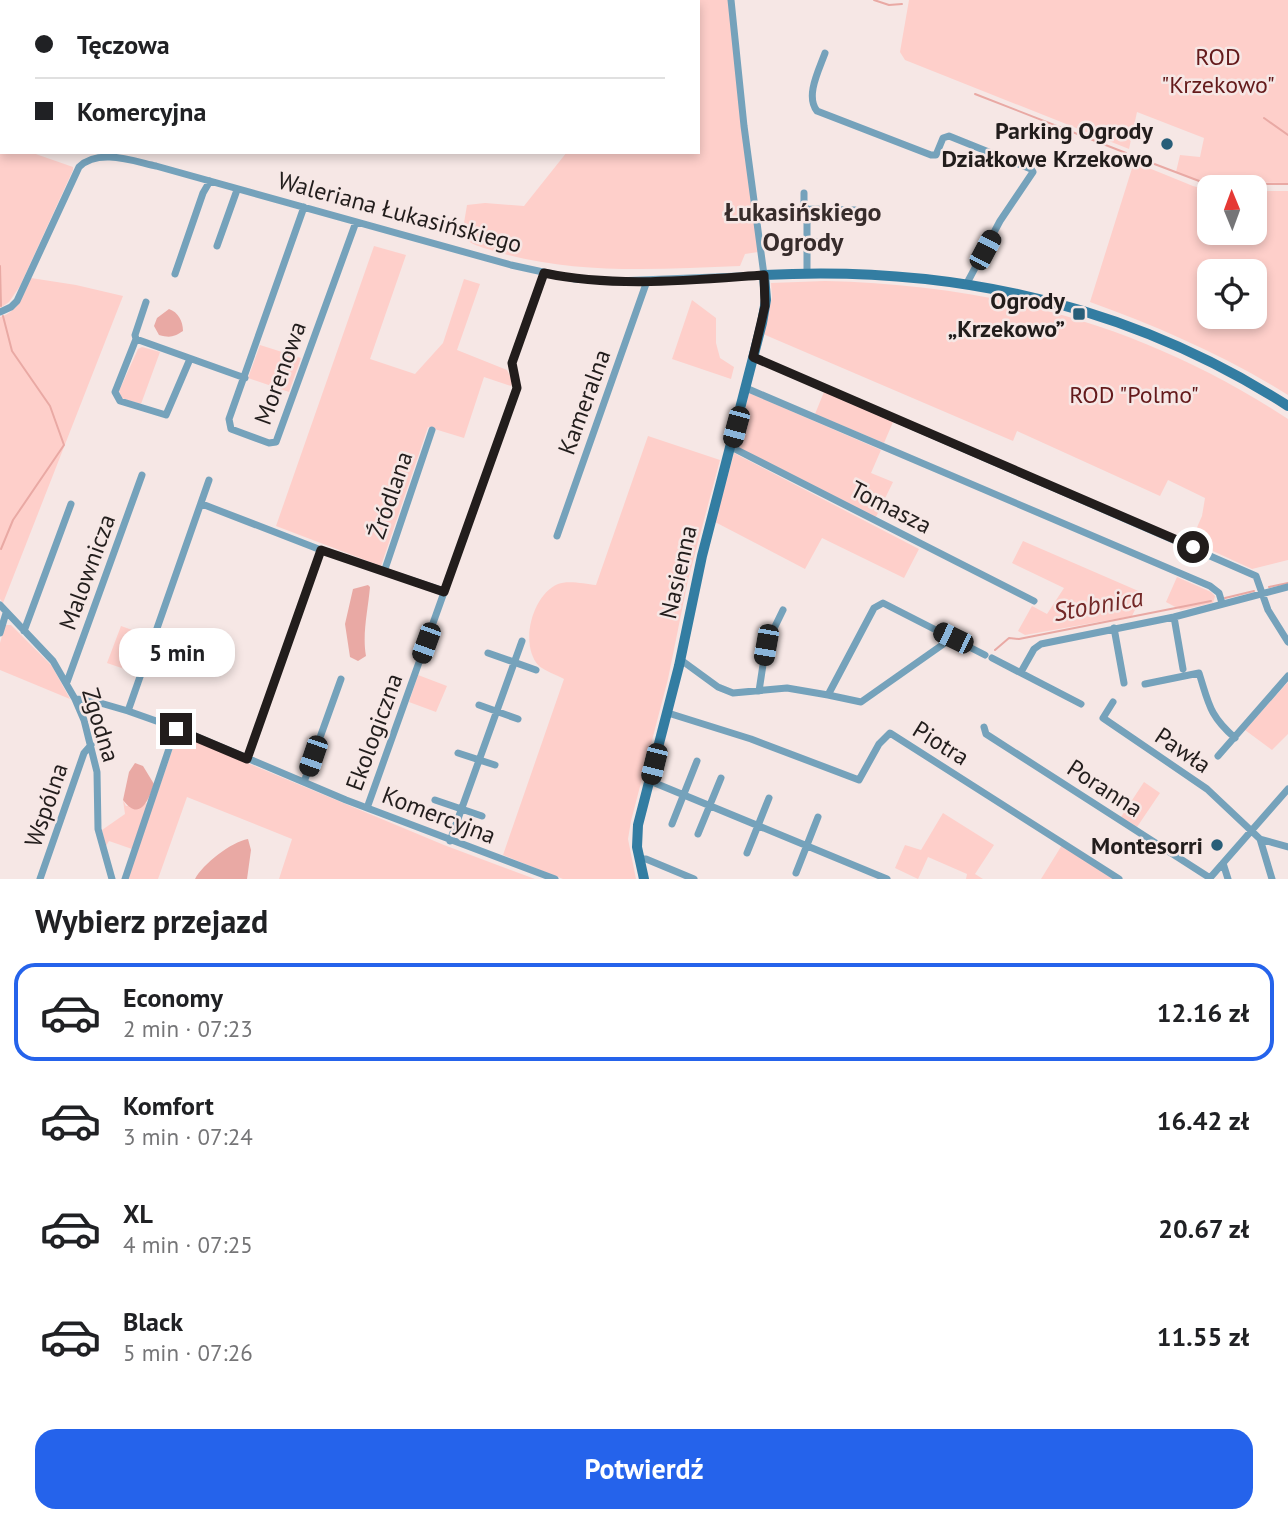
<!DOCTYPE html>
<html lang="pl">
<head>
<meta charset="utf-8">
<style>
	body { margin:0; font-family:"PT Sans",sans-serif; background:#f2f2f2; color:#202124; height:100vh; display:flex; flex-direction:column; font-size:26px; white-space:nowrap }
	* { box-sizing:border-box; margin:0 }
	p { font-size:23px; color:#757577 }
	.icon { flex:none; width:38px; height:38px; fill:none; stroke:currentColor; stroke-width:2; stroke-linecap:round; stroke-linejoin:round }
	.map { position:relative; height:879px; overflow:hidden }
	.side { display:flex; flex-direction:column; background:#fff; flex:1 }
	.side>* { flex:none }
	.banner { position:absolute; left:0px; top:0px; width:700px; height:154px; box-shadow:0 4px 10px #0003; display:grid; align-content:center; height:154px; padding:0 35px; background:#fff }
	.needle { width:46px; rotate:359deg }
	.buttons { position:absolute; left:1197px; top:175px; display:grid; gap:14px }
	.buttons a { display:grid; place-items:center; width:70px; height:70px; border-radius:14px; background:#fff; box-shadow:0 4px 10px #0003; font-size:35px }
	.end { position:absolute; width:32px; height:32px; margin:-16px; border:9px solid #221d1c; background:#fff; box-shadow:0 0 0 4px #fff }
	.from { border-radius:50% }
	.bubble { position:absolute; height:49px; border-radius:21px; background:#fff; box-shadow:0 4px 10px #0003; font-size:23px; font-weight:700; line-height:49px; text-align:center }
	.car { position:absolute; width:21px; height:42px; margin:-21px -10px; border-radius:9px; box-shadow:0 0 5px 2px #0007; background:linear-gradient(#222 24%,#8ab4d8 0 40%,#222 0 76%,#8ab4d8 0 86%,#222 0) }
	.banner b { display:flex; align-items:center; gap:24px; height:66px; font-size:26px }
	.banner b+b { border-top:2px solid #e0e0e0 }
	.banner i { width:18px; height:18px; background:#202124 }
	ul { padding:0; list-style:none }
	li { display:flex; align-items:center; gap:21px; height:98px; margin:0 14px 10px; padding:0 21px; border:4px solid transparent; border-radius:21px }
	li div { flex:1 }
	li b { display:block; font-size:26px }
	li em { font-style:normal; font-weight:700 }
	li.current { border-color:#2563eb }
	li>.icon { width:63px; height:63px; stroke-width:1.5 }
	h2 { padding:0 35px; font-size:32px; line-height:84px }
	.action { display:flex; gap:14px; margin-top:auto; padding:14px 35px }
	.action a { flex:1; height:80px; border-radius:21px; background:#2563eb; color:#fff; font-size:28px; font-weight:700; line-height:80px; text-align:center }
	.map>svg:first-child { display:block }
	.green { fill:#fecfca; fill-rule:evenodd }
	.water { fill:#e9a9a4 }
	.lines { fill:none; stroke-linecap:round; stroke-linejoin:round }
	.stream { stroke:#e9a9a4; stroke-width:2 }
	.street { stroke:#75a2bb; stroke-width:7 }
	.secondary { stroke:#337da2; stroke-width:10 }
	.route { stroke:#221d1c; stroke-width:9 }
	.poi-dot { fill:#285e79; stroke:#f6e7e5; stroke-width:2.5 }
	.labels { text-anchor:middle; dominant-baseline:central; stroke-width:5; stroke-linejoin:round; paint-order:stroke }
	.park-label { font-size:24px; fill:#641a1b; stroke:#f6e7e5 }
	.poi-label { font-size:24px; font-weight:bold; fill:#221d1c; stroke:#f6e7e5; text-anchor:end }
	.street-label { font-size:24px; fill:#221d1c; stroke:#f6e7e5 }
	.neighbourhood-label { font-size:26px; font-weight:bold; fill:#372c2b; stroke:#f6e7e5 }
	.water-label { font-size:26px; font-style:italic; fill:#732827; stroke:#f6e7e5 }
</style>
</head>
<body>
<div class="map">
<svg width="1288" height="879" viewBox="0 0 1288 879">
	<rect width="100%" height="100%" fill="#f6e7e5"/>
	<path class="green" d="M0,0h208l-206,2v116z
		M340,0h388l30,252 -13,2 -5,12c-83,3 -166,9 -246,-15 -13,-4 -24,-6 -32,-16l5,-30 18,-2 39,3 43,-54h131v-150z
		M909,0h379v183l-85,-1 -27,-10 4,-17 20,2 4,-19 -67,-26 -8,37 -224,-89 -5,-8z
		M0,145h2v7h28l43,15v3l-53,116 -11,16 -9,6z
		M1134,162l59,24 16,4v43h46v-42h33v204c-62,-39 -129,-68 -198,-93zM1255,271v46h-46v-46z
		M374,246l32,9 -36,104 45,15 28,-31 21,-64 16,5 -23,66 50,20 6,12 -2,4 -27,-9 -20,61 -36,-11 -47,139 -105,-40z
		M31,278l45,7 47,11 -120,307 -3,-4v-282c18,-5 23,-23 31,-39z
		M825,281c170,4 319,44 463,138v141l-36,9 -61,-28 11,-25 3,-18 -37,-18 -8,16 -143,-65 -4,10 -250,-107 9,-37 -1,-14z
		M692,300l24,18v25l4,15 14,9 -3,12 -59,-20z
		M260,345l41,13 -12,34 -41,-14z
		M142,347l18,5 -19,52 -20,-6 -2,-7 19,-42z
		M824,392l69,30 -9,21 -69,-29z
		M749,393l132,57 -10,23 22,9 -18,37 -138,-72z
		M648,436l72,24 -32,120 -20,99 -37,142 -3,18 8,40h-73l-60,-24 61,-176c-7,-4 -19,-8 -25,-13 -20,-21 -7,-71 19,-82 10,-4 27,0 38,1z
		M734,453l185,96 -15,29 -82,-40 -17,31 -90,-47z
		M1023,541l120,52 -11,23 -107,19 -7,-4 14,-25 15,8 17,-26 -52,-25z
		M1177,577l34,15 4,4 -2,7 -32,7 -15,-8z
		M5,625h6l41,41 18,33 -70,-29v-27z
		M121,626l28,10 -13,37 -29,-10z
		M418,675l29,11 -11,26 -27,-10z
		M1288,682v52l-16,16 -27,-20z
		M178,734l266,111 91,34h-256l13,-40 -105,-42 -29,82h-31z
		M1144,782l16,11 -23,34 -16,-10z
		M123,800l3,6 22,-3 -16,46 -23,-8 -3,5 -4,-16 23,-16z
		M943,813l51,32 -19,29 8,5h-17l1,-5 -39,-17 -10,22 -23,-11 10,-23 16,5z
		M1062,845l51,34h-72z"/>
	<path class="water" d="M169,309c9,3 14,12 14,22 -9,6 -13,7 -24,4l-5,-9 3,-8z
		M368,585l2,2c-2,23 -8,47 -4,69l-8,5 -8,-4 -5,-33 8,-35z
		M135,763l8,3 11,18c-5,15 -14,39 -31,16l6,-28z
		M248,839l3,11 -4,29h-52c8,-15 36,-37 53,-40z"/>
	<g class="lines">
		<path class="stream" d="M874,0l15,5 13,-1
			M975,94l151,59
			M1264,118l24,17
			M1136,157l71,27h81
			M0,266l1,40
			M1,549l12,-29 51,-75 -14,-39 -38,-55 -9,-35
			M1269,587l19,-4
			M1225,598l29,-7
			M995,650l14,-12 10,1 192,-38"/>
		<path class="street" d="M825,53c-6,17 -20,43 -8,58l114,44h5l7,-17 6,-2 82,33 2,3 -33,49 -33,62
			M804,193v12l3,4v64
			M304,207l-75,212 2,10 38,14 7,-1 80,-220
			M807,209l48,1
			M808,242h31
			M217,246l20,-56
			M175,274l28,-81 7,-12
			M146,302l-11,33 1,4 -21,53 5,9 46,14 24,-56
			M0,312l11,-5 6,-6 62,-134c19,-19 54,-6 77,-1l355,99 64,14 41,2 148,-6 -20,-149 -13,-126
			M136,339l109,39
			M753,357l503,219 12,34 20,32
			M746,388l464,198 9,7 3,10
			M731,447l303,154
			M202,504l119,46 123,41
			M557,536l90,-255
			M384,572l48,-142
			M0,605l53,56 22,38 9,21 13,52 1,57 14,50
			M1174,617l9,52
			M1114,628l10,55
			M24,631l47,-127
			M0,633l6,-20
			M150,649l52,17
			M488,653l48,17
			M992,658l89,46
			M681,660l37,27 15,6 54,-5 41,7 46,-87 9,-5 102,52
			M1021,672l13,-23 7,-5 133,-27 114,-30
			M67,682l75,-207
			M1145,684l54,-11c10,31 10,42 36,65
			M759,691l7,-46 17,-35
			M828,695l33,7 91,-64
			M75,699l15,1 38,11 48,17 170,72 209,79
			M1113,702l-10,16 104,71 53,50 28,8
			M479,705l39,14
			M128,711l81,-231
			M668,713l83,26 108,41 20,-36 11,-11 229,146
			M984,727l2,7 224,144
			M458,753l37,12
			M1218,756l70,-80
			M247,759l74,-209
			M650,781l237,98
			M304,782l37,-103
			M435,800l47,16
			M367,808l150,-420 -5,-25 32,-90
			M672,824l25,-63
			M698,834l23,-56
			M1260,839l12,40
			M450,841l72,-200
			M747,853l22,-55
			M639,859h7l48,20
			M1223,863l5,16
			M796,873l22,-56
			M40,879l44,-126 7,-8
			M125,879l51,-151
			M1209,879l79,-90"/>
		<path class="secondary" d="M644,879l-7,-32 1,-22 41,-159 23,-110 60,-233 4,-23 -2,-25c187,-10 365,29 524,131"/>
	</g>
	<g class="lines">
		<path class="route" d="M176,729l71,30 74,-209 123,42 73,-204 -5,-25 32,-90c71,15 148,7 220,2l1,31 -12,51 440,190"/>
	</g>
	<g class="poi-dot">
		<circle cx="1167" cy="144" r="7"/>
		<rect x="1072" y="307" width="14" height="14" rx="3.5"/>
		<circle cx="1217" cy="845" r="7"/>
	</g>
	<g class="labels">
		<g class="park-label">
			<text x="1218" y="56">ROD<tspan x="1218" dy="28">"Krzekowo"</tspan></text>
			<text x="1134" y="394">ROD "Polmo"</text>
		</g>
		<g class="poi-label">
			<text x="1153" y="130">Parking Ogrody<tspan x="1153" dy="28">Działkowe Krzekowo</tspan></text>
			<text x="1065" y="300">Ogrody<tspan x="1065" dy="28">„Krzekowo”</tspan></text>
			<text x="1203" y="845">Montesorri</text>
		</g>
		<g class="street-label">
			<text transform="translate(400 212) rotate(15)">Waleriana Łukasińskiego</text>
			<text transform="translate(280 373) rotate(-70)">Morenowa</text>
			<text transform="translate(584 402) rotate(-70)">Kameralna</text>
			<text transform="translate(390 495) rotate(-71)">Źródlana</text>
			<text transform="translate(891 507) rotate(27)">Tomasza</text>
			<text transform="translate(87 572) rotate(-70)">Malownicza</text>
			<text transform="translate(678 572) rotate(-77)">Nasienna</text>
			<text transform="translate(101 725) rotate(73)">Zgodna</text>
			<text transform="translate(374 732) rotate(-70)">Ekologiczna</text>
			<text transform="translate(941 743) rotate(32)">Piotra</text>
			<text transform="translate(1183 750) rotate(34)">Pawła</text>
			<text transform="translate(1105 788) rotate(33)">Poranna</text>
			<text transform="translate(46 805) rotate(-71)">Wspólna</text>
			<text transform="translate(439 815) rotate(21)">Komercyjna</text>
		</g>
		<g class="neighbourhood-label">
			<text x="803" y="211">Łukasińskiego<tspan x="803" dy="30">Ogrody</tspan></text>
		</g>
		<g class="water-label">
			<text transform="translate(1098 604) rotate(-10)">Stobnica</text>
		</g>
	</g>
</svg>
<div class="buttons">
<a><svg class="needle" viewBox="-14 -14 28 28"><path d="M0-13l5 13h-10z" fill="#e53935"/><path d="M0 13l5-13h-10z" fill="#757577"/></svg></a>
<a><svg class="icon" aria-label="locate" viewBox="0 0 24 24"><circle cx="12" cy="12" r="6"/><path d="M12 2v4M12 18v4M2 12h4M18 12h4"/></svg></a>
</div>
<i class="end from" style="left:1193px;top:547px"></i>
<i class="end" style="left:176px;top:729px"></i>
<div class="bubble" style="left:119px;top:628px;width:116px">5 min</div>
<i class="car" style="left:985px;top:250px;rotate:28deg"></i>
<i class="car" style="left:736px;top:427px;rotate:195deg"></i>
<i class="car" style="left:953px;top:638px;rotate:296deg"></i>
<i class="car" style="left:426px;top:643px;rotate:200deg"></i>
<i class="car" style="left:766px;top:645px;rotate:190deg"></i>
<i class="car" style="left:313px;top:756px;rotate:199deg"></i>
<i class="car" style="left:654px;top:764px;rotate:194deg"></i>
<div class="banner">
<b><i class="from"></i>Tęczowa</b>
<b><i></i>Komercyjna</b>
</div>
</div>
<section class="side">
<h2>Wybierz przejazd</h2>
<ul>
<li class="current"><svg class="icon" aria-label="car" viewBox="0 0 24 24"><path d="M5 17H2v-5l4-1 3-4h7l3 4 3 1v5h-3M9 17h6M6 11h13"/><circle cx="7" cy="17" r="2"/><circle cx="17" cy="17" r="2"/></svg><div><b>Economy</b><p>2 min · 07:23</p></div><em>12.16 zł</em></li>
<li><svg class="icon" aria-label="car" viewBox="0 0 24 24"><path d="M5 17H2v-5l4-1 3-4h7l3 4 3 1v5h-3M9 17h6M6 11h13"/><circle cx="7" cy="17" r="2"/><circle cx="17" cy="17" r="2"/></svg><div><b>Komfort</b><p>3 min · 07:24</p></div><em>16.42 zł</em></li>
<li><svg class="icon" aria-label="car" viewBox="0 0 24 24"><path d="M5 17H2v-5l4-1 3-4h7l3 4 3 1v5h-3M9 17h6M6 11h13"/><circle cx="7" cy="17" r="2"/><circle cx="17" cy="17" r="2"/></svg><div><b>XL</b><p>4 min · 07:25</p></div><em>20.67 zł</em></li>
<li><svg class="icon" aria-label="car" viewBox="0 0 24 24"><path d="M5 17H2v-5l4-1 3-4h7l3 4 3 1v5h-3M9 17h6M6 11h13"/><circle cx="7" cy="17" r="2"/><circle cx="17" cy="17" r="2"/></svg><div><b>Black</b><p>5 min · 07:26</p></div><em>11.55 zł</em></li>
</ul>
<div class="action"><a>Potwierdź</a></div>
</section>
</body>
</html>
